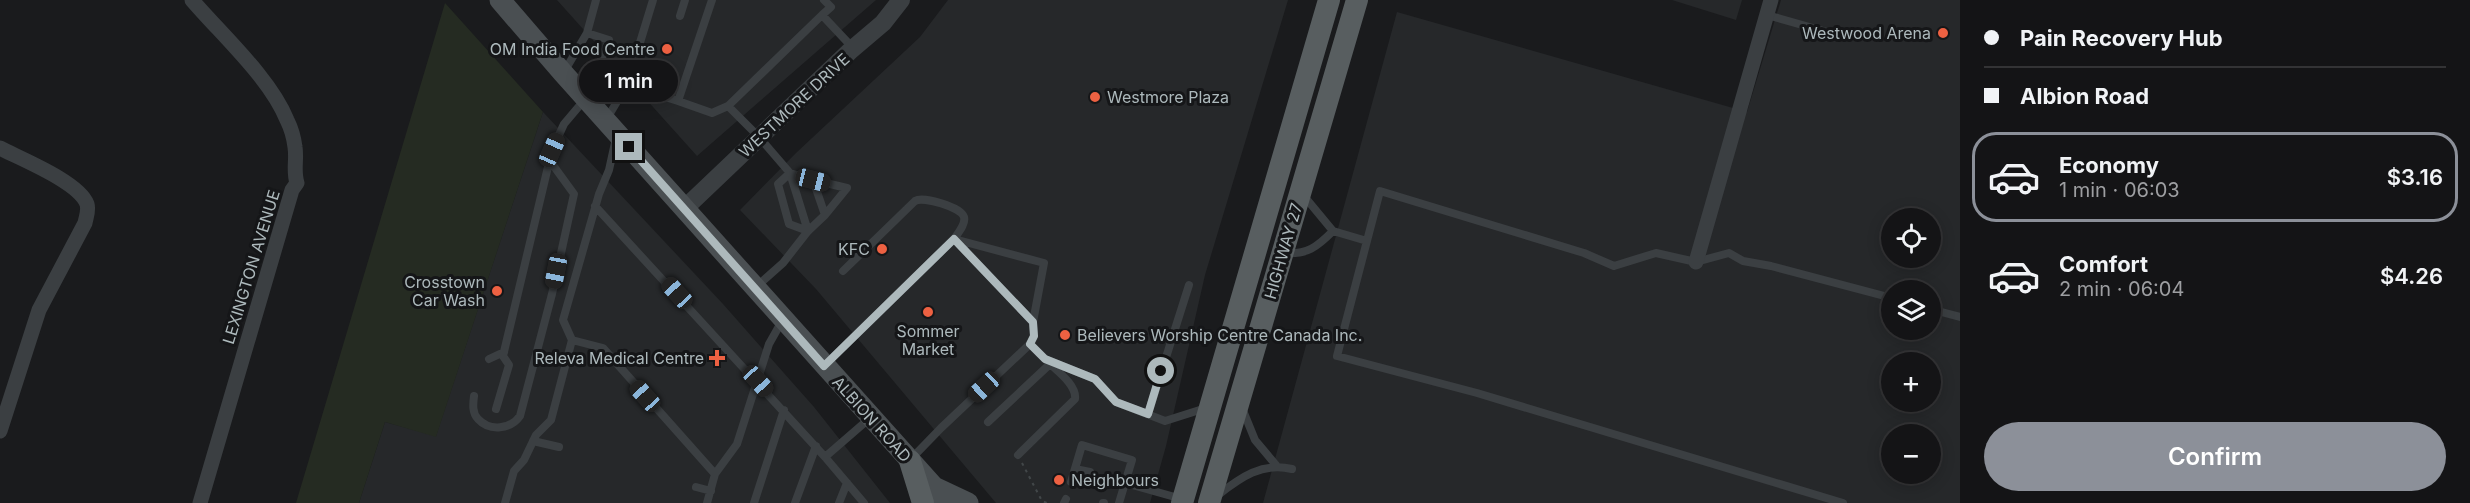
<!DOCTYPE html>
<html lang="en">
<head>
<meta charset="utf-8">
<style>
	body { margin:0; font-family:Inter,sans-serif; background:#212123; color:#f1f3f6; height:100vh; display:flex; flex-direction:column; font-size:22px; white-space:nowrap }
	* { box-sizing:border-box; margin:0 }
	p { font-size:20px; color:#9d9ea1 }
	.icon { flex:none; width:33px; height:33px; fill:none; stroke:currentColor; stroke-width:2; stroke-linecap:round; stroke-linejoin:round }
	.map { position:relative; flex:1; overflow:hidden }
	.side { display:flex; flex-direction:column; background:#141416; width:510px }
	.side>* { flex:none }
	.top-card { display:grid; align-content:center; height:132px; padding:0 24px; background:#141416 }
	.fabs { position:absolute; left:1881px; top:208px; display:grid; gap:12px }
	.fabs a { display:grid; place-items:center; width:60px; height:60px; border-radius:50%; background:#141416; box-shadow:0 3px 15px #0003,0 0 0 2px #333335; font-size:30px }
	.end { position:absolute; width:27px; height:27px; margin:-14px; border:8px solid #adb9bc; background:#111; box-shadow:0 0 0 3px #111 }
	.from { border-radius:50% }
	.bubble { position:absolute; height:42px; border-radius:21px; background:#141416; box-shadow:0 3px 15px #0003,0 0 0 2px #333335; font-size:20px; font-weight:600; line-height:42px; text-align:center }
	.car { position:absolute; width:18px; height:36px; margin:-18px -9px; border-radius:8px; box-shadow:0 0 4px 2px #0007; background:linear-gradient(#222 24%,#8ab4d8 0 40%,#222 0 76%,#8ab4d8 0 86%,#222 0) }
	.top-card b { display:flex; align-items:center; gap:21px; height:57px; font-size:22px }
	.top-card b+b { border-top:2px solid #333335 }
	.top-card i { width:15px; height:15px; background:#f1f3f6 }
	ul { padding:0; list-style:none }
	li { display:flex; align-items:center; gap:18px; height:90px; margin:0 12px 9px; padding:0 12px; border:3px solid transparent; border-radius:24px }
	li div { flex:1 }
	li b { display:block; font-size:22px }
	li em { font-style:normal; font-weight:600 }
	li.current { border-color:#8c9099 }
	li>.icon { width:54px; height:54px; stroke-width:1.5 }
	.action { display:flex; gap:12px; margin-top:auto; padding:12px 24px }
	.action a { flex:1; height:69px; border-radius:36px; background:#8c9099; color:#fff; font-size:24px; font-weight:600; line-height:69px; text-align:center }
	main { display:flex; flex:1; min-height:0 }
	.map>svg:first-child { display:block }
	.built { fill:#26282a; fill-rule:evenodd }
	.green { fill:#252b22 }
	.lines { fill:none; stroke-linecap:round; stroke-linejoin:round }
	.path { stroke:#424749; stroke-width:2; stroke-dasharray:3 4.5; stroke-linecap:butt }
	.service { stroke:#3b3f42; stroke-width:8 }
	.minor { stroke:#3b3f42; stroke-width:15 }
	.tertiary { stroke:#3b3f42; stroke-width:18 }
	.secondary { stroke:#4a4f52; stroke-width:21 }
	.primary { stroke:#585e60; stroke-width:22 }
	.route { stroke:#adb9bc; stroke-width:8 }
	.poi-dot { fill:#ed6142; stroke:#151618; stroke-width:2 }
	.labels { text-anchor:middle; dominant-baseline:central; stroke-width:6; stroke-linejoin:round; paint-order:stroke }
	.poi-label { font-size:16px; fill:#adb9bc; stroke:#151618; text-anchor:end }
	.street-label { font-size:16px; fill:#adb9bc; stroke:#151618 }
</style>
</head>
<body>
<main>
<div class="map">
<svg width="1960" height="503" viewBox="0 0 1960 503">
	<rect width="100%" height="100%" fill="#1a1b1d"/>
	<path class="built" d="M557,0h319l-179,156z
		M948,0h340l-83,275 -39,171 -16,57h-154l-180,-214 -76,-79 56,-57 124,-116z
		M1672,0h70l-6,20z
		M1781,0h179v503h-697l134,-491 350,100zM1892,219h38v39h-38zM1892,291h38v39h-38zM1892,363h38v39h-38zM1892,435h38v39h-38z
		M543,112l180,192 91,103 76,96h-531l26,-81 51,14z"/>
	<path class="green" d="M445,3l98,109 -107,325 -51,-15 -26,81h-63z"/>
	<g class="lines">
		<path class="path" d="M1022,463l20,38 5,2"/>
		<path class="service" d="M712,0l-34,101 34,12 16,-7
			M822,15l9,-8 -7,-7
			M1767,15l60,17
			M680,16l5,-16
			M564,72l23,-39 9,-33
			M627,85l26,-85
			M606,120l21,-35 51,16
			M790,173l18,58 -19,-7 -11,-40z
			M813,180l34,8 -22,27
			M595,206l230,251 45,-39
			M1333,231l34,10
			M1284,253c23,2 33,-6 49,-22l-29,-35
			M843,271l72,-70c8,-5 46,6 49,16 2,7 -6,16 -10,22l90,24 -11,59
			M756,287l27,-24 25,-32 17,-16 -12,-35 -23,-7 -31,-36 -31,-31 94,-91 31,33
			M1930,309l30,8
			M572,340l31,8 112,126
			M489,359l15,-7
			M825,365l129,-126 79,83 1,14 -4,8
			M474,396c-1,8 -2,17 4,23 12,13 33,10 42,-3l32,-122 22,-100 -24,-33
			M1242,408l13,32 21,25
			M496,409l13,-44 -6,-9 49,-206 12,-26 22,-26 23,-58 -22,-7
			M1148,414l41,-129
			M988,422l62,-58
			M533,441l26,6
			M1018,455l57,-56c2,-14 -18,-28 -27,-37
			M825,457l39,46
			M910,460l31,-32 89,-84 15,15 50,20 21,23 49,19 41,-13
			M1075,469l15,3
			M1071,482l11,-37 50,15 -7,23 -15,-5
			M696,487l15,4
			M1218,495c23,-18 44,-33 74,-26
			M505,503l9,-32 10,-11 12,-25 15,-15 21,-80 -9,-20 36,-126 10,-24 7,-32
			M707,503l8,-29 22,-30 32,-100 13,-23
			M754,503l30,-93
			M795,503l21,-57
			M839,503l8,-20
			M1064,503l2,-4
			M1103,503h1
			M1119,503l6,-20 57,16
			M1843,503l-366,-110 -140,-37 43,-165 204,62 30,13 42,-13 40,9 33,-9 14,8 28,5 121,32"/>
		<path class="minor" d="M192,0c30,35 78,78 95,120 4,8 7,19 8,27 2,13 -2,24 2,36l-5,7 -92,313
			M0,148c21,11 79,34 87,56 2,7 -1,13 -2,19l-46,87 -39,121
			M1696,262l75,-262"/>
		<path class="tertiary" d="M684,209l166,-158 33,-28 18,-23"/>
		<path class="secondary" d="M500,0l63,73 371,414 7,16
			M934,487l34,16"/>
		<path class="primary" d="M910,461l13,42
			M1182,503l147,-503
			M1209,503l148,-503"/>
	</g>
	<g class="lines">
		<path class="route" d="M629,147l195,219 130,-127 79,83 1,14 -4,8 15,15 50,20 21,23 32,12 13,-43"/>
	</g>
	<g class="poi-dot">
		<circle cx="1943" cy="33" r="6"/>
		<circle cx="667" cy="49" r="6"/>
		<circle cx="1095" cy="97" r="6"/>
		<circle cx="882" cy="249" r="6"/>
		<circle cx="497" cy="291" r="6"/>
		<circle cx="928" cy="312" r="6"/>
		<circle cx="1065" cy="335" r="6"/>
		<path d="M714 349h6v6h6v6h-6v6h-6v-6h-6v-6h6z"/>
		<circle cx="1059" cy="480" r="6"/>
	</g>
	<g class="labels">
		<g class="poi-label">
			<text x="1931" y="33">Westwood Arena</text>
			<text x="655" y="49">OM India Food Centre</text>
			<text x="1107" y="97" text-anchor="start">Westmore Plaza</text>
			<text x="870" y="249">KFC</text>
			<text x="485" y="282">Crosstown<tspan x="485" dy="18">Car Wash</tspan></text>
			<text x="928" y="331" text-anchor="middle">Sommer<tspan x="928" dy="18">Market</tspan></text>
			<text x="1077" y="335" text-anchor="start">Believers Worship Centre Canada Inc.</text>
			<text x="704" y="358">Releva Medical Centre</text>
			<text x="1071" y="480" text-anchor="start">Neighbours</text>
		</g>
		<g class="street-label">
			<text transform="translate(794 105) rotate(-43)">WESTMORE DRIVE</text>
			<text transform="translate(1283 251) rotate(-74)">HIGHWAY 27</text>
			<text transform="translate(251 267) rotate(-73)">LEXINGTON AVENUE</text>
			<text transform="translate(872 419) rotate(48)">ALBION ROAD</text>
		</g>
	</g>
</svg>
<div class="fabs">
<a><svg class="icon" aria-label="locate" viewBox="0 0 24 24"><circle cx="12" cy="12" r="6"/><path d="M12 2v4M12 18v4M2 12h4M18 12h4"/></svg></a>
<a><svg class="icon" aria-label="layers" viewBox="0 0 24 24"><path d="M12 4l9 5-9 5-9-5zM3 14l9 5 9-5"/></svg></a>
<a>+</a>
<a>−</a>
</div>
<i class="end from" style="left:1161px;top:371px"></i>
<i class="end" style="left:629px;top:147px"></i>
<div class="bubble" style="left:579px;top:60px;width:99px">1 min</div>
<i class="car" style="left:552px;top:150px;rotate:24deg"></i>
<i class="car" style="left:813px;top:180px;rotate:104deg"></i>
<i class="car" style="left:556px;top:271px;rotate:191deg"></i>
<i class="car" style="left:677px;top:293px;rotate:317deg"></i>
<i class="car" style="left:758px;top:381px;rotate:138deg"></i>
<i class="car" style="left:984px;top:387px;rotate:227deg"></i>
<i class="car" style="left:645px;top:396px;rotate:318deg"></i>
</div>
<section class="side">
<div class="top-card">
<b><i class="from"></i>Pain Recovery Hub</b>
<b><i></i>Albion Road</b>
</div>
<ul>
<li class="current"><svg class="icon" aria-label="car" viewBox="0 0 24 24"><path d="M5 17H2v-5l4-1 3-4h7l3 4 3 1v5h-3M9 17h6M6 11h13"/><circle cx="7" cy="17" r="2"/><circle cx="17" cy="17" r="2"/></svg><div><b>Economy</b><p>1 min · 06:03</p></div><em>$3.16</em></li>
<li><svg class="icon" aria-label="car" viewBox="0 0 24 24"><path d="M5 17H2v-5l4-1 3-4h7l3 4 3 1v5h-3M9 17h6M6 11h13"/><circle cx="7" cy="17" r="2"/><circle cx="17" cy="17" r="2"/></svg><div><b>Comfort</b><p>2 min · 06:04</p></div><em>$4.26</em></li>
</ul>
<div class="action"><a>Confirm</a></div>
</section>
</main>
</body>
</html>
